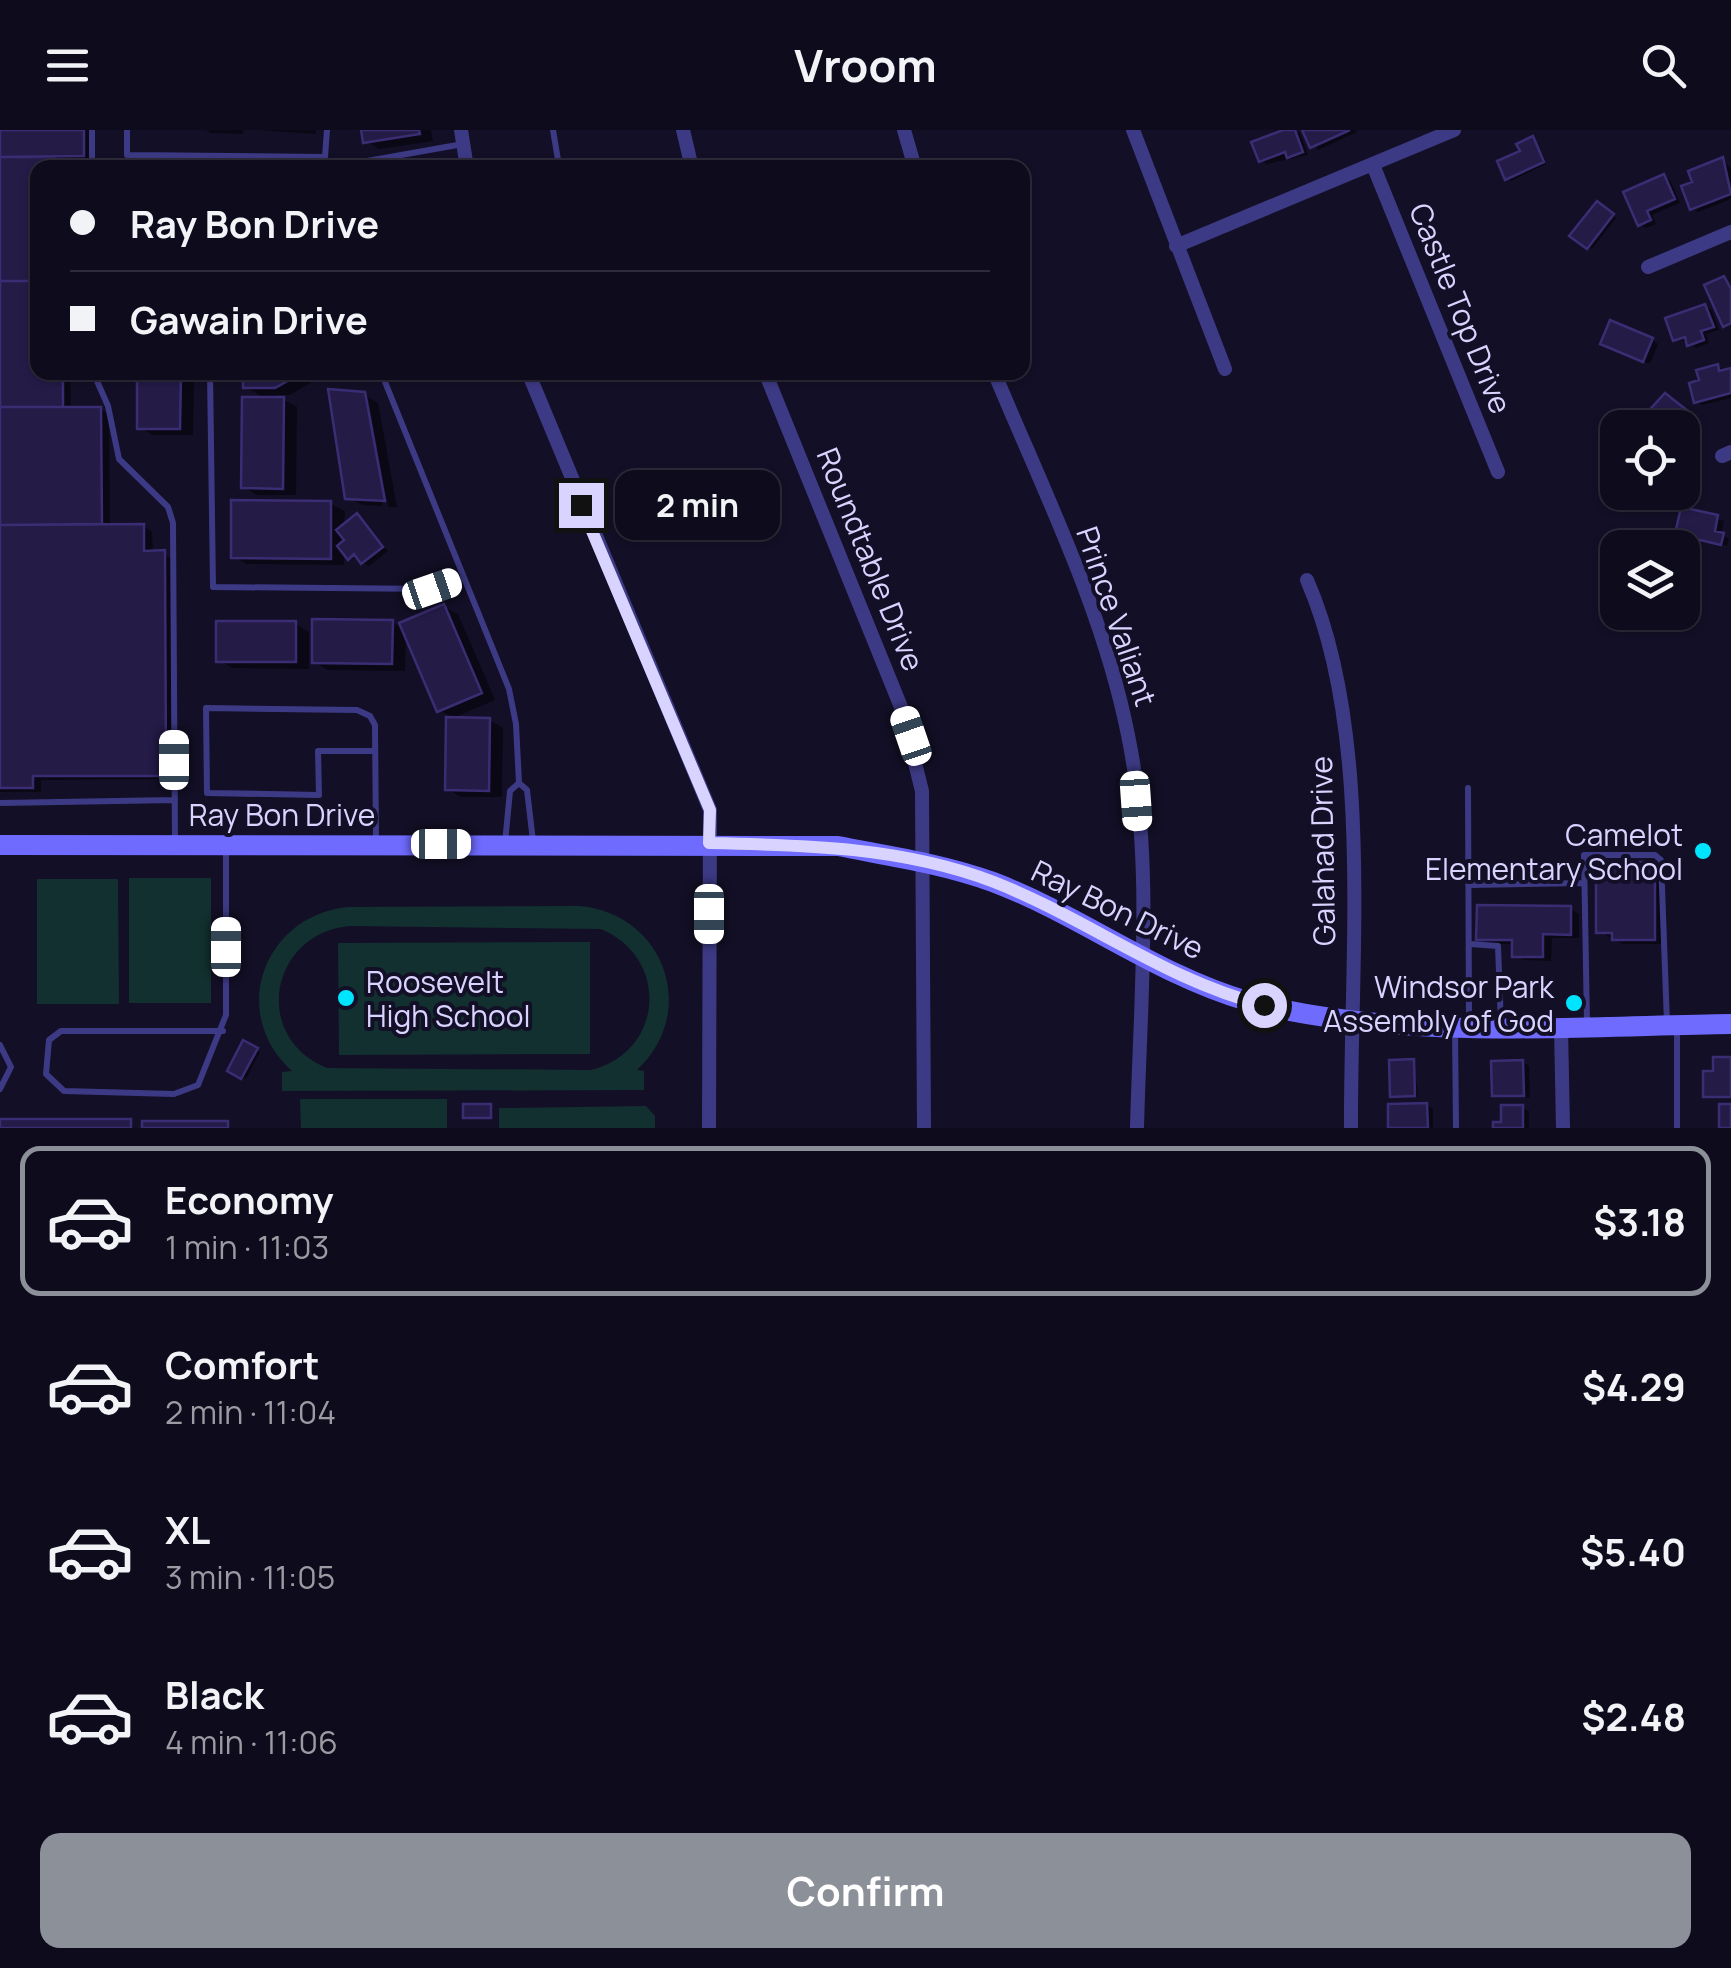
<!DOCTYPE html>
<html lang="en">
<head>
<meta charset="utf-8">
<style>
	body { margin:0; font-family:Manrope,sans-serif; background:#171425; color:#f1f3f6; height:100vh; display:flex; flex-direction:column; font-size:38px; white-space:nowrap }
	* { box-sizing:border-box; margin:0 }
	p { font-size:32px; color:#9b9ba3 }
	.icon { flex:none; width:55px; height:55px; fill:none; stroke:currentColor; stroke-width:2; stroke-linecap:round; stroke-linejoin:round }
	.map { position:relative; height:998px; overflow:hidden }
	.side { display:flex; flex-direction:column; background:#0e0b1c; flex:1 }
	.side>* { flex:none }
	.guide { position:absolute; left:30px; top:30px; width:1000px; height:220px; border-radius:20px; box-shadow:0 2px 8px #0004,0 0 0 2px #2e2b3b; display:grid; align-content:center; height:220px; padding:0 40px; background:#0e0b1c }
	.buttons { position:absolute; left:1600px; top:280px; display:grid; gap:20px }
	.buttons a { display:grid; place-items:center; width:100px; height:100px; border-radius:20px; background:#0e0b1c; box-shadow:0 2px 8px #0004,0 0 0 2px #2e2b3b; font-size:50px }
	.end { position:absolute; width:45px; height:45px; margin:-22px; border:12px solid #d9d4ff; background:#111; box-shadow:0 0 0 5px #111 }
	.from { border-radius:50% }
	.bubble { position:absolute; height:70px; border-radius:20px; background:#0e0b1c; box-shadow:0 2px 8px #0004,0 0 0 2px #2e2b3b; font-size:32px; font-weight:700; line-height:70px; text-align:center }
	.car { position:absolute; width:30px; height:60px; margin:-30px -15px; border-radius:12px; box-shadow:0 0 8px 2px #0007; background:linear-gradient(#fff 24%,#345 0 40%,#fff 0 76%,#345 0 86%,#fff 0) }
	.guide b { display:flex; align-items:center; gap:35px; height:95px; font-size:38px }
	.guide b+b { border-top:2px solid #2e2b3b }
	.guide i { width:25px; height:25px; background:#f1f3f6 }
	ul { padding:18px 0 0; list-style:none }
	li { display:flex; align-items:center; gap:30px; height:150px; margin:0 20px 15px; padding:0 20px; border:5px solid transparent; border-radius:20px }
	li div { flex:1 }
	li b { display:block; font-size:38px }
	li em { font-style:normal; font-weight:700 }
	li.active { border-color:#8c9099 }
	li>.icon { width:90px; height:90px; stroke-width:1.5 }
	.action { display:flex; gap:20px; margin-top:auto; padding:20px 40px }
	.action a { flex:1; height:115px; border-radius:20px; background:#8c9099; color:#fff; font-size:40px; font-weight:700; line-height:115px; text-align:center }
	header { display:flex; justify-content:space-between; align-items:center; height:130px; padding:0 40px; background:#0e0b1c; font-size:45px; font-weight:700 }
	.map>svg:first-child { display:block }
	.green { fill:#12302f; fill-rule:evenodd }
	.shadow { fill:#0007 }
	.building { fill:#241b47; stroke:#3b2d73; stroke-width:2.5 }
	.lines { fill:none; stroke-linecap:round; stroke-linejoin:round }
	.lane { stroke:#3d3a85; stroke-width:6 }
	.street { stroke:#3d3a85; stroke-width:14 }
	.secondary { stroke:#6f6bff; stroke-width:20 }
	.route { stroke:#d9d4ff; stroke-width:12 }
	.poi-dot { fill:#00e5ff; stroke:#130f26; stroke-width:4 }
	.labels { text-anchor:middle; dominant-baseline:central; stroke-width:8; stroke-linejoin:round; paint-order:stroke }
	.street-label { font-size:30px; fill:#d9d4ff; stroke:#130f26 }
	.poi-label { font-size:30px; fill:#d9d4ff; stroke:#130f26; text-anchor:end }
</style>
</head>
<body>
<header><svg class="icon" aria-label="menu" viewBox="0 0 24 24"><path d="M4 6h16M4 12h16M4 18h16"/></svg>Vroom<svg class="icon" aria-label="search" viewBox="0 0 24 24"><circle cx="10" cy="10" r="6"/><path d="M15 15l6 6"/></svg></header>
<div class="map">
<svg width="1731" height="998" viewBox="0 0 1731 998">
	<rect width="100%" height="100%" fill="#130f26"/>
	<path class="green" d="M129,748h82v125h-82z
		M37,749h81l1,125h-82z
		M349,777l230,-1c85,7 121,105 58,164l7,1v19l-362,1v-19l10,-1c-65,-58 -27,-157 57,-164zM349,796l252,3c69,29 63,123 -10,141l-264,-2c-76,-31 -57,-134 22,-142z
		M590,812v112l-251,1 -1,-112z
		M300,969h147v29h-146z
		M646,976l9,10v12h-156v-20z"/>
	<path class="shadow" d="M0,0h92v30h-29l1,8h-26v204h32l1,37h29l9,5 1,113 34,-1 8,6 1,21 20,5 1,221 -133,1v12h-41z
		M206,0h37v4l-32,-1z
		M260,0h56v4z
		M364,0h67l2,11 -54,8 -13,-8z
		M1291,0l9,3 8,22 -41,9 -6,-4z
		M1305,0h51l1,2 -39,18z
		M1532,9l14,25 -35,17 -4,-2z
		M1723,30l8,9v30l-33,13 -6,-4z
		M1664,47l6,3 10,23 -28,12 4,9 -10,4 -6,-4z
		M1597,74l19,14 -24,31 -19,-14z
		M1705,176l7,4 7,20 -13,4 3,9 -13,5 -8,-7 -13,-1z
		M1652,210l6,4 -8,20 -40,-17z
		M1717,237l14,4v27l-29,7 -6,-3 6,-20z
		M140,242h54l-1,63h-40l-14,-8z
		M245,242h121v9l-51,-1 -25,15h-15l22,12 -1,88h-39l-13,-8 23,-88 -22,-12z
		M331,262l33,3 14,8 19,104h-9l-20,-109h-5l20,108 -21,-1 -15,-8z
		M1671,270l21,16 -10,13 -46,-1 20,-26z
		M1646,362h30l4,9 -22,9z
		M331,374l14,7 -1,16 13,-11 31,35 -19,15 -25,-15v14l-97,-1 -14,-8z
		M1683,380l41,11 -3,13 8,5 -2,7 -43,-10z
		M444,477l14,7 37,86 -42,18 -14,-8 -33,-78 -1,39 -77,-1 -14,-8 78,-40 13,8z
		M296,494l13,8v37l-77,-1 -13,-8z
		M489,590l14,8 -1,69h-41l-13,-8z
		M1654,735l9,5v74h-40l-25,-13z
		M1570,779l9,5v24h-27l-1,23 -28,-1 -9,-5v-11h-26l-9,-5z
		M244,914l16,8 -14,27 -16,-9z
		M1731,930v39l-25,-3 10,-23z
		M1414,932l4,35h-22l-4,-2z
		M1523,932l6,4 1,32 -36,-3z
		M1427,975l6,4v19h-42l-1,-22z
		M1523,978l6,3v17h-34z"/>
	<path class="building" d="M0,0h84v26l-84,1z
		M361,0h58l1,4 -57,9z
		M1283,0h12l8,22 -16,6 -2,-6 -26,10 -8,-20z
		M1302,0h48l-40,18z
		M1533,6l11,26 -39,18 -8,-19 23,-10 -4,-7z
		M0,27h55v11h-17v113h-38z
		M1723,27l8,37 -41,16 -9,-24 11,-4 -4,-11z
		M1664,44l11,25 -28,12 4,9 -13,6 -15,-34z
		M1597,71l17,13 -27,35 -18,-13z
		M1724,146l7,13v34l-8,4 -19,-42z
		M0,151h38v91h25v35h-63z
		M1705,174l9,23 -13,4 3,9 -17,6 -2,-9 -12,4 -8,-23z
		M1610,190l43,18 -10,24 -43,-18z
		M1718,234l1,7 12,-3v25l-37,10 -5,-20 10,-3 -3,-10z
		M137,242h44l-1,57h-43z
		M243,242h110v2h-53l-25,14h-32z
		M328,259l37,3 20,109 -40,-2z
		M1665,263l23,18 -13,17h-42z
		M242,267h42l-1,92 -42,-1z
		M0,277h101l1,117 -102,1z
		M1644,362h29l2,6 -25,10z
		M231,370l100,1v58l-100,-1z
		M1681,377l37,8 -3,16 9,2 -3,12 -46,-11z
		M357,383l26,34 -22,17 -7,-10 -6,6 -11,-14 7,-6 -8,-10z
		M144,394v27l21,-1 1,226h-133v12h-33v-263z
		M444,474l38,89 -45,19 -38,-89z
		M312,489l81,1 -1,44 -80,-1z
		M216,491h80v41h-80z
		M446,587l44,1 -1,73 -44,-1z
		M1596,732h59v78h-43v-7h-16z
		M1477,775l94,1v29l-28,-1v23h-31v-17h-36z
		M243,910l15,8 -17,31 -14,-8z
		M1713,927h18v40h-28v-26h10z
		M1414,929l1,37 -25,1 -1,-37z
		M1523,930l1,36h-32l-1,-35z
		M1427,973l1,25h-40v-24z
		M463,974h28v14h-28z
		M1719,974h12v24h-12z
		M1501,975h22v23h-30v-6h8z
		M0,989h131v9h-131z
		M142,991h86v7h-86z"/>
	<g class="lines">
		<path class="lane" d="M92,0v38
			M127,0v25l198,2 2,-27
			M328,38l135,-24
			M523,38l35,-8 -5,-30
			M93,242l15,34 11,53 49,48 5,16 2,320
			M210,242l3,215 219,2 30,-10
			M381,242l128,317 7,35 3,59 8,7 6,51
			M375,621h-57l1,44 -112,-2 -1,-85 151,2 13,6 5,9 1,118
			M1468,658l1,233
			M0,673l175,-3
			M505,713l5,-52 9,-8
			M1470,755l114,-2
			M1470,814l28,2 3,79
			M1587,894l-3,-169h71l6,5 6,163
			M1455,899l1,99
			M223,901h-162l-12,9 -3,34 18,17 110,3 24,-9 28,-70v-164
			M0,915l11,22 -11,22
			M1677,998v-99"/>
		<path class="street" d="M461,0l6,38
			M683,0l9,38
			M904,0l11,38
			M1133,0l92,239
			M1373,35l125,307
			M1176,116l278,-116
			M1648,137l83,-35
			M528,242l182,438 -1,318
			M765,242l136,335 21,84 2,337
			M994,242c49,118 109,237 134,363 26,125 12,266 9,393
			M1722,326l9,-4
			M1307,450c67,153 43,380 44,548
			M1561,897l2,101"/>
		<path class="secondary" d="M0,715l838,1c51,10 106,18 155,36 87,33 164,93 254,119 144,40 335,25 484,23"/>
	</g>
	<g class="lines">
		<path class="route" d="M581,375l129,305 -1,33c96,2 194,4 285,39 92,36 173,99 270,123"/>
	</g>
	<g class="poi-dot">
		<circle cx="1703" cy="721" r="10"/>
		<circle cx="346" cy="868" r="10"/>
		<circle cx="1574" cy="873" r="10"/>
	</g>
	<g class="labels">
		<g class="street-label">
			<text transform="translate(1461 178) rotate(68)">Castle Top Drive</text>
			<text transform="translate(871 429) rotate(68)">Roundtable Drive</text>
			<text transform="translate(1117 486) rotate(71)">Prince Valiant</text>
			<text x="282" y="684">Ray Bon Drive</text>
			<text transform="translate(1322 721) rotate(-91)">Galahad Drive</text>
			<text transform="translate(1118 779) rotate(26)">Ray Bon Drive</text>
		</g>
		<g class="poi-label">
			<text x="1683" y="704">Camelot<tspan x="1683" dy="34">Elementary School</tspan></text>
			<text x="366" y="851" text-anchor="start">Roosevelt<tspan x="366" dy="34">High School</tspan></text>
			<text x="1554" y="856">Windsor Park<tspan x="1554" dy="34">Assembly of God</tspan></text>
		</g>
	</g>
</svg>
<div class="buttons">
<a><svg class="icon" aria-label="locate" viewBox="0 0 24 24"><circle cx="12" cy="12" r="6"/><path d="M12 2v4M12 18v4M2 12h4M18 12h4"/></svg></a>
<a><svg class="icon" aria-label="layers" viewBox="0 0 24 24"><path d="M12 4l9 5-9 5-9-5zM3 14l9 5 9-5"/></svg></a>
</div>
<i class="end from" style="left:1264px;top:875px"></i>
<i class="end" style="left:581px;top:375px"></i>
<div class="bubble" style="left:615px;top:340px;width:165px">2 min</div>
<i class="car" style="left:432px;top:459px;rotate:71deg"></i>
<i class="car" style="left:911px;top:606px;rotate:341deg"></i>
<i class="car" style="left:174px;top:630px;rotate:0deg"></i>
<i class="car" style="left:1136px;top:671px;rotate:176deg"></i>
<i class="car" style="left:441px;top:714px;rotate:90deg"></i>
<i class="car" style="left:709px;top:784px;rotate:180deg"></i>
<i class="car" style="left:226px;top:817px;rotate:0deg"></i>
<div class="guide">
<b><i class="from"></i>Ray Bon Drive</b>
<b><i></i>Gawain Drive</b>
</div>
</div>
<section class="side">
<ul>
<li class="active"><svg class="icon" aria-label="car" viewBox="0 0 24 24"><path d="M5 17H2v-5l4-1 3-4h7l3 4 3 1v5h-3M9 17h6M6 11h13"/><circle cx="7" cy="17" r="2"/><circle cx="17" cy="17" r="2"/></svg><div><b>Economy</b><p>1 min · 11:03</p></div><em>$3.18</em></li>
<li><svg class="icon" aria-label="car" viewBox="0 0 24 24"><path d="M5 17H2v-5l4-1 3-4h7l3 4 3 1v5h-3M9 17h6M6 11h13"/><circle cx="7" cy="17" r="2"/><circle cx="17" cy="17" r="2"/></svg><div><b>Comfort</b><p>2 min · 11:04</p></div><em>$4.29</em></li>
<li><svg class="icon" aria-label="car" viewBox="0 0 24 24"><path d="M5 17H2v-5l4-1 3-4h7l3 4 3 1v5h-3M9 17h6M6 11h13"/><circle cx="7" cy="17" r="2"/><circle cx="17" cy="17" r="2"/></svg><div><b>XL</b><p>3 min · 11:05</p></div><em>$5.40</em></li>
<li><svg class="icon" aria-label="car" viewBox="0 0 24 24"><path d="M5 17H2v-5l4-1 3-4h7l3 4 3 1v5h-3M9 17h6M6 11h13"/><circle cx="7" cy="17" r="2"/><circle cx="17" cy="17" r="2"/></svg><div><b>Black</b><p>4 min · 11:06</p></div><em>$2.48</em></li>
</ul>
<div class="action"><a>Confirm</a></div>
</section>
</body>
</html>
